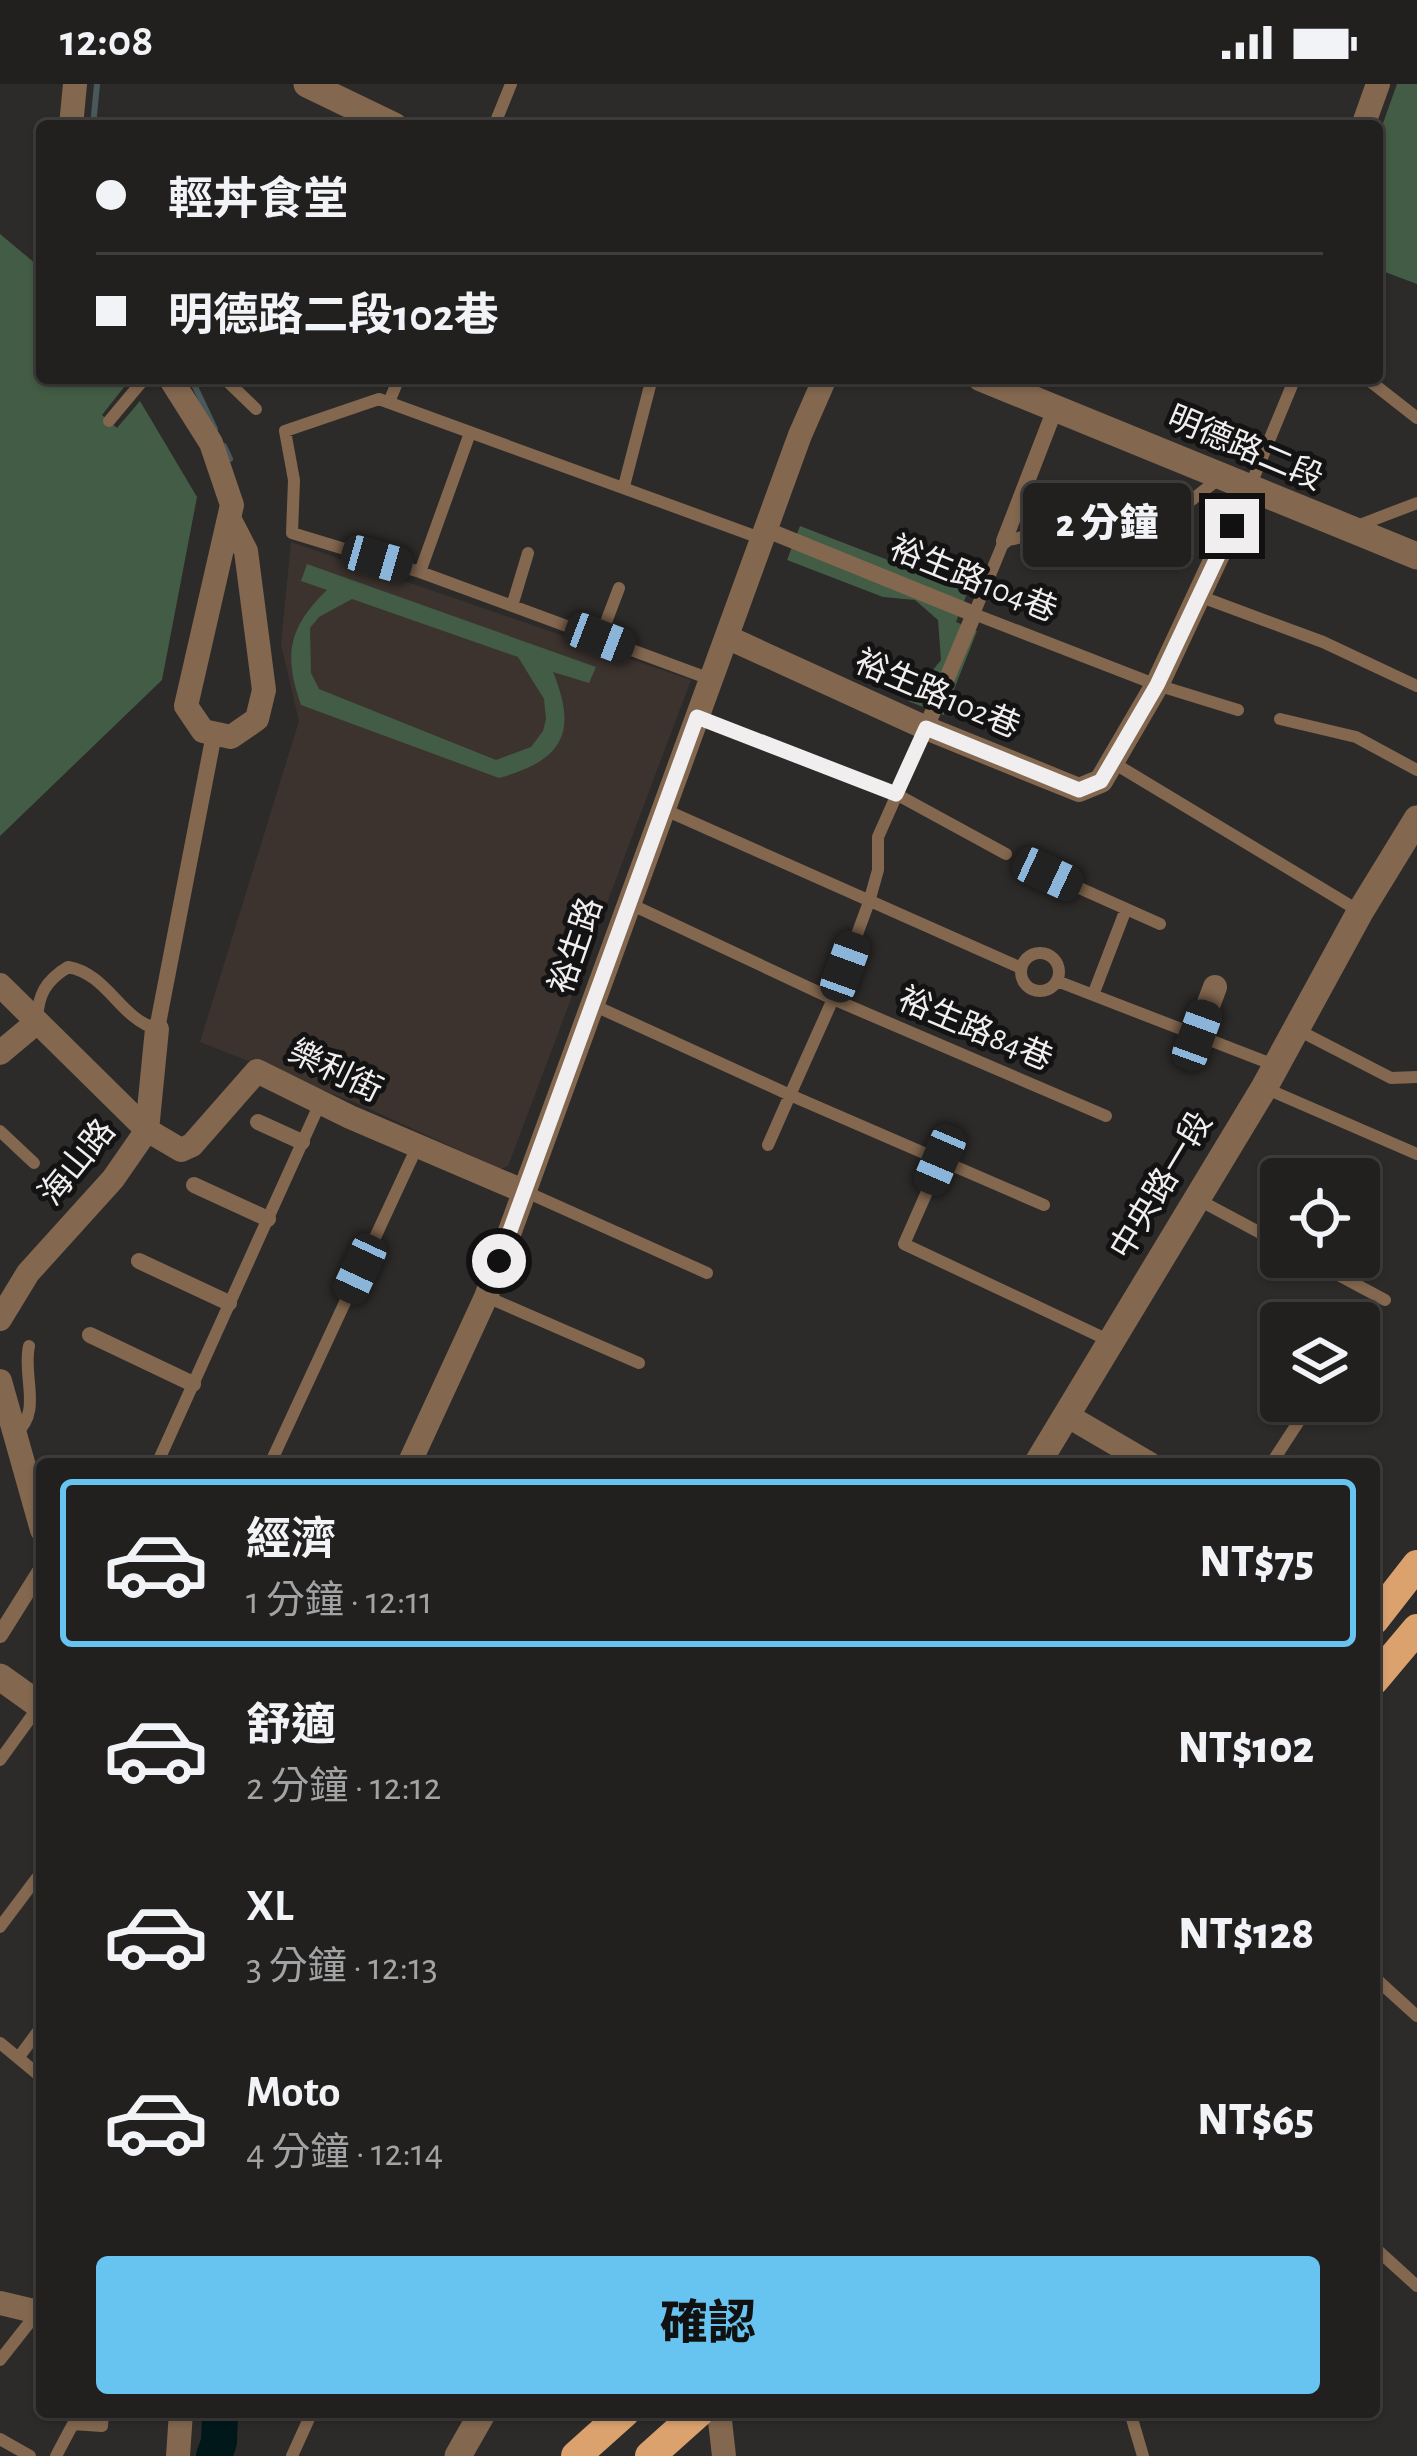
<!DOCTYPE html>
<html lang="zh-TW">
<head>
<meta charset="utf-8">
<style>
	body { margin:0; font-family:"Alegreya Sans","Noto Sans TC",sans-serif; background:#2a2828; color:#f1f3f6; height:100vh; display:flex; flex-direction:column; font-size:45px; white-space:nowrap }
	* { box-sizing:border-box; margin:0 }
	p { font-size:39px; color:#a2a3a4 }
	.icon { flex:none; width:66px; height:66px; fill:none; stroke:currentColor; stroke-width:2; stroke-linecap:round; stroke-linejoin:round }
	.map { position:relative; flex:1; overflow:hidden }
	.details { position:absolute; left:36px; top:1374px; width:1344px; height:960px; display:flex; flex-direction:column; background:#22201f; border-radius:12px; box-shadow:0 3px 9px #0004,0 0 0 3px #3f3e3d }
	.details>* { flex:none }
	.banner { position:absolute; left:36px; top:36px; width:1347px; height:264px; border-radius:12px; box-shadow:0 3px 9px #0004,0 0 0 3px #3f3e3d; display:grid; align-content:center; height:264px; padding:0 60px; background:#22201f }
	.tools { position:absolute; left:1260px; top:1074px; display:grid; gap:24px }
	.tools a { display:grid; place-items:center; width:120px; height:120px; border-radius:12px; background:#22201f; box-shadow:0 3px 9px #0004,0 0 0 3px #3f3e3d; font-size:60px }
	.end { position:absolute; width:54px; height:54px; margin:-27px; border:15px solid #f0eeee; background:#111; box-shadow:0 0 0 6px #111 }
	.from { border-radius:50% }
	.bubble { position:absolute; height:84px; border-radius:12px; background:#22201f; box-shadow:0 3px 9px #0004,0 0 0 3px #3f3e3d; font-size:39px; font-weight:800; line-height:84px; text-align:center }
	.car { position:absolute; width:36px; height:72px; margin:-36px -18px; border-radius:15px; box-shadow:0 0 9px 3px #0007; background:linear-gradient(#222 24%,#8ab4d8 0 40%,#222 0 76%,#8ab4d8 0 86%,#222 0) }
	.banner b { display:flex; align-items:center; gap:42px; height:114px; font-size:45px }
	.banner b+b { border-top:3px solid #3f3e3d }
	.banner i { width:30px; height:30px; background:#f1f3f6 }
	ul { padding:21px 0 0; list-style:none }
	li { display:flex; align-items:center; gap:36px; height:168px; margin:0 24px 18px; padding:0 36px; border:6px solid transparent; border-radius:12px }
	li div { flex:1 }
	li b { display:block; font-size:45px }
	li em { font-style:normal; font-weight:800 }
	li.current { border-color:#67c4f0 }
	li>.icon { width:108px; height:108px; stroke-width:1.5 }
	.button { display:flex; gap:24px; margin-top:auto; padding:24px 60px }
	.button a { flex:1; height:138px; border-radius:12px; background:#67c4f0; color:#111; font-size:48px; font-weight:800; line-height:138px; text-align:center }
	.status { display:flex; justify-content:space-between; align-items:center; height:84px; padding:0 60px; background:#22201f; direction:ltr }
	.status svg { height:33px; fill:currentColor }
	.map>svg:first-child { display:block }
	.built { fill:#3c332f }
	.green { fill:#435c45; fill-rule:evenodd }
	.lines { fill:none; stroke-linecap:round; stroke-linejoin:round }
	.stream { stroke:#49585a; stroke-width:6 }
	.river { stroke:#01181b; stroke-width:36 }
	.service { stroke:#83674f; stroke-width:12 }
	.pedestrian { stroke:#83674f; stroke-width:16 }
	.minor { stroke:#83674f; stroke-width:24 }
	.tertiary { stroke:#83674f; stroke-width:27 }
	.primary { stroke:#dba26e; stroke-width:30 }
	.route { stroke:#f0eeee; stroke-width:15 }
	.labels { text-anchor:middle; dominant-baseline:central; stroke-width:10; stroke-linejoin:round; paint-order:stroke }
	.street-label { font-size:33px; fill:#f0eeee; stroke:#141313 }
</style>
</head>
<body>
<div class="status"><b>12:08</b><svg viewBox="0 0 49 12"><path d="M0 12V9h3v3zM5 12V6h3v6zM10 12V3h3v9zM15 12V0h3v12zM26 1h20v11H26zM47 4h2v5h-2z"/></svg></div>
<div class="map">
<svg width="1417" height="2372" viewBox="0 0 1417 2372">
	<rect width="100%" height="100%" fill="#2d2b29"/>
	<path class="built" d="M291,458l400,138 -183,486 -8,3 -139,-64 -161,-63 99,-321 -18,-77z"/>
	<path class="green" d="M1397,0h20v200l-40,-15v-129z
		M0,150l42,35v109h84l2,4 -26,33 15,13 23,-27 57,96 -35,183 -162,156z
		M800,442l168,65 -12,31 21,9 -33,84 -36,-14 33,-41 -3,-40 -23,-20 -32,-3 -96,-37z
		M307,480l289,103 -7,16 -36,-11c25,61 10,88 -54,106l-198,-73c-18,-51 -12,-78 26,-115l-26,-9zM352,515l166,58 26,42 2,20 -3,12 -12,16 -35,13 -177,-71 -8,-16 -1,-45 9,-11z"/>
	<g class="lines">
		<path class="stream" d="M93,42l4,-42
			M191,294l24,51
			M224,362l6,13"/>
		<path class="river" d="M214,2372l5,-14 1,-30"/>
		<path class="service" d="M494,42l17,-42
			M224,294l32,31
			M1366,294l51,40
			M389,318l10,-24
			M109,337l36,-43
			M1220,394l-31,24 -185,39 -30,73 183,71 81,25
			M624,402l28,-108
			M1249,405l46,-111
			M1357,442l60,-23
			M420,488l50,-139
			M1199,512l124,46 94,44
			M512,522l16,-53
			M600,554l19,-50
			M710,595l-290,-107 -128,-39 2,-53 -9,-49 94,-32 384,140
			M698,633l198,77 110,60
			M1280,635l76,18 61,33
			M1112,678l247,149
			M663,725l358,159
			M1048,790l112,50
			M628,819l205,96 273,117
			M1021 888a19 19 0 1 1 38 0a19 19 0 1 1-38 0Z
			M1057,897l217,84
			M1093,911l33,-86
			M593,921l197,90 43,-96 36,-97 9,-32v-33l48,-108
			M37,937c1,-26 8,-40 31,-54 40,7 52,52 89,62
			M1298,946l93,48 26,-1
			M1265,1004l152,66
			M0,1047l34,32
			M768,1061l22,-50 254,110
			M941,1076l-37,84 206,97
			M524,1107l183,82
			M1197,1115l84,45
			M1305,1173l80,43
			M487,1213l152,66
			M15,1350c28,-22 7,-57 14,-88
			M157,1380l164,-363
			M270,1380l147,-317
			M1271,1380l41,-63
			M0,1676l39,-54
			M0,1843l42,-56
			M1374,1893l43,39
			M0,1959l40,33
			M19,1973l23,-31
			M1374,2163l43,39
			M0,2276l37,-47
			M1130,2328l13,44
			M0,2355l30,17
			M56,2372l17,-32 29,2 1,-14
			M292,2372l20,-44"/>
		<path class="pedestrian" d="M767,446l207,84 -48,114
			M1004,457l51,-132
			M157,945l57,-295
			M258,1038l44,20
			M194,1101l74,34
			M139,1177l90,42
			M90,1251l103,49
			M0,1551l42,-67"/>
		<path class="minor" d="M71,42l4,-42
			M1363,42l15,-42
			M170,294l41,65 21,62 -46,201 17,25 28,6 26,-18 7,-29 -18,-139 -15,-29
			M729,554l197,90 153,62 22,-9 56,-96 91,-195
			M0,901l147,145 34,20 11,-5 65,-74 93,46 173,74
			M1197,951l18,-48
			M0,969l37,-31
			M0,1235l28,-46 85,-94 34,-49 10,-101
			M0,1297l42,149
			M1068,1332l82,48
			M409,1380l77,-167 314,-862 25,-57
			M0,2219l42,10
			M719,2328l5,44
			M178,2372l3,-44"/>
		<path class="tertiary" d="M307,0l87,42
			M981,294l436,178
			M1037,1380l227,-376 96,-176 57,-93
			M0,1593l42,30
			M458,2372l25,-44"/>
		<path class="primary" d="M1374,1536l43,-55
			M1374,1596l43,-51
			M576,2372l49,-44
			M650,2372l49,-44"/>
	</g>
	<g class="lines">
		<path class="route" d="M499,1177l198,-544 199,77 30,-66 153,62 22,-9 56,-96 75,-159"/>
	</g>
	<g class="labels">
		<g class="street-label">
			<text transform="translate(1245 365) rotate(23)">明德路二段</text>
			<text transform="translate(973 496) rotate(22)">裕生路104巷</text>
			<text transform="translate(937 611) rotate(23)">裕生路102巷</text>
			<text transform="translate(577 862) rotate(-71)">裕生路</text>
			<text transform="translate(975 946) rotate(23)">裕生路84巷</text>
			<text transform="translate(335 988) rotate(26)">樂利街</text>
			<text transform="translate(78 1079) rotate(-51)">海山路</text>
			<text transform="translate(1162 1102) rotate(-59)">中央路一段</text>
		</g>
	</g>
</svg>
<div class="tools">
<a><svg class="icon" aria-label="locate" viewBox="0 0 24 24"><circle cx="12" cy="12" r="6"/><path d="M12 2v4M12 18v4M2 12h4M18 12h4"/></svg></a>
<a><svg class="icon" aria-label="layers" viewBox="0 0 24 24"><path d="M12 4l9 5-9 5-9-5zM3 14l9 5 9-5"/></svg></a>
</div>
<i class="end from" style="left:499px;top:1177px"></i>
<i class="end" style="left:1232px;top:442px"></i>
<div class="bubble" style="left:1023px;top:399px;width:168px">2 分鐘</div>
<i class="car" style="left:377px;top:475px;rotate:106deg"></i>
<i class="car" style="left:600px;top:554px;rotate:111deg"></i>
<i class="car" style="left:1048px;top:790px;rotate:115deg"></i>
<i class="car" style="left:845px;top:883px;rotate:20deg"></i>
<i class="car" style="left:1197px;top:951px;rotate:20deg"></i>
<i class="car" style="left:940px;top:1076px;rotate:203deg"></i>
<i class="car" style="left:360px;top:1185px;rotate:205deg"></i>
<div class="banner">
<b><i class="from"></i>輕丼食堂</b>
<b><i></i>明德路二段102巷</b>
</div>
<section class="details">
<ul>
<li class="current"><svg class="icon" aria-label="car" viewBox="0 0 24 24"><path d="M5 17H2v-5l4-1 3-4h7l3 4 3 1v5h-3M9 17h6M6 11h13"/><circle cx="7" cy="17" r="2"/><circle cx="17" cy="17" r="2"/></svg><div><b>經濟</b><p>1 分鐘 · 12:11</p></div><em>NT$75</em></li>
<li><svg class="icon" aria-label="car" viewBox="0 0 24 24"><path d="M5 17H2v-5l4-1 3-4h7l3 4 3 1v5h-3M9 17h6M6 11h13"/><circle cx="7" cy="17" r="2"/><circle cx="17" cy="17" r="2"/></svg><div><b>舒適</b><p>2 分鐘 · 12:12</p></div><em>NT$102</em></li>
<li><svg class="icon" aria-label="car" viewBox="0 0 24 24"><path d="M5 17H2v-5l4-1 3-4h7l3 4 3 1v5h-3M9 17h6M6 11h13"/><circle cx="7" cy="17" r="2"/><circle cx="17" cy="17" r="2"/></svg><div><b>XL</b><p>3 分鐘 · 12:13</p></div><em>NT$128</em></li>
<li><svg class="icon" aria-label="car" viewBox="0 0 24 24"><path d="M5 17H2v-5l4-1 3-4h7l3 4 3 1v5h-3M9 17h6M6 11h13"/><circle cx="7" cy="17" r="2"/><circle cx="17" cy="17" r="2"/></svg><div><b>Moto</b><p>4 分鐘 · 12:14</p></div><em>NT$65</em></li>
</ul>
<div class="button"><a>確認</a></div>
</section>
</div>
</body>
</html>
